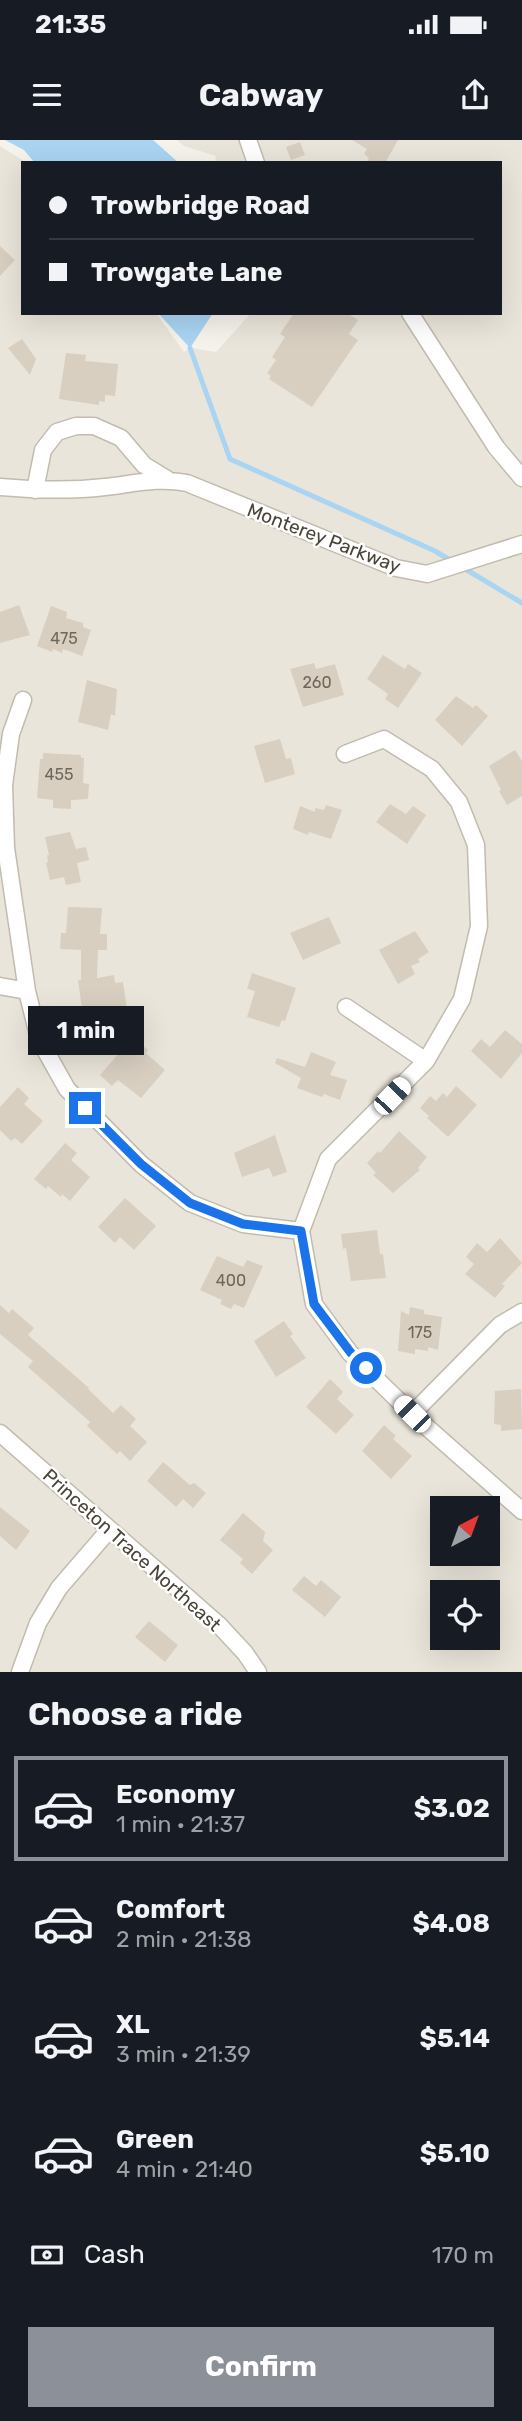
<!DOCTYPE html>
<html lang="en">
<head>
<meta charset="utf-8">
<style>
	body { margin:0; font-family:Rubik,sans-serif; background:#20242c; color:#f1f3f6; height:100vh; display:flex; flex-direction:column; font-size:26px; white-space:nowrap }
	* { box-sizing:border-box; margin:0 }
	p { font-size:23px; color:#9ea1a6 }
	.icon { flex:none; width:38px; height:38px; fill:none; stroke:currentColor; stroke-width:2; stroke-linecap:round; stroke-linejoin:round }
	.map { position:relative; height:1532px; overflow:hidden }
	.side { display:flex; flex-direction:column; background:#171b24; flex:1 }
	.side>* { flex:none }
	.guide { position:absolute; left:21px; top:21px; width:481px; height:154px; border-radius:0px; box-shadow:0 7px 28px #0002; display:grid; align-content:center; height:154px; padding:0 28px; background:#171b24 }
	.needle { width:46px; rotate:41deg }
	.tools { position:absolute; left:430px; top:1356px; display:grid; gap:14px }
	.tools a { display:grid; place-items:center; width:70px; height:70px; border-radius:0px; background:#171b24; box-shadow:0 7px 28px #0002; font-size:35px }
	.end { position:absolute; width:32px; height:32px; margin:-16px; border:9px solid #1a73e8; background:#fff; box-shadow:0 0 0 4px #fff }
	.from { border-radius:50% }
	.bubble { position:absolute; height:49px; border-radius:0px; background:#171b24; box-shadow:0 7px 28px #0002; font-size:23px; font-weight:700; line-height:49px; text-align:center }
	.car { position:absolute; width:21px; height:42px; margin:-21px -10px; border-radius:9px; box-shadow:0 0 5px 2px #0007; background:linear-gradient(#fff 24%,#345 0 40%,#fff 0 76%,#345 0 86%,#fff 0) }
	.guide b { display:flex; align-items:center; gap:24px; height:66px; font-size:26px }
	.guide b+b { border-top:2px solid #363941 }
	.guide i { width:18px; height:18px; background:#f1f3f6 }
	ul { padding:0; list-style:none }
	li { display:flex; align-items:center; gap:21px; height:105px; margin:0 14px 10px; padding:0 14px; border:4px solid transparent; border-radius:0px }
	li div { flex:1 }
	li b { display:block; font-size:26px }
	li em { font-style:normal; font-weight:700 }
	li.current { border-color:#8c9099 }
	li>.icon { width:63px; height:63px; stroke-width:1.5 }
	h2 { padding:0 28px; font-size:32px; line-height:84px }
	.pay { display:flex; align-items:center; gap:18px; height:77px; padding:0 28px; font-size:26px }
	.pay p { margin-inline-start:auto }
	.cta { display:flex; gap:14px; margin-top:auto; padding:14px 28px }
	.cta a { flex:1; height:80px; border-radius:0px; background:#8c9099; color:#fff; font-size:28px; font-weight:700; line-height:80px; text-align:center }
	.status { display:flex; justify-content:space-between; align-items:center; height:49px; padding:0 35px; background:#171b24; direction:ltr }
	.status svg { height:19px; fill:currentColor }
	header { display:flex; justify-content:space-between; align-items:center; height:91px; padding:0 28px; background:#171b24; font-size:32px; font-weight:700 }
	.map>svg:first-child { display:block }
	.residential { fill:#eae5da; fill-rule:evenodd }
	.water { fill:#a9d4f2 }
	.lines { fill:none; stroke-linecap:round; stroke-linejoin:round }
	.stream { stroke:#a9d4f2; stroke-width:5 }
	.building { fill:#d8cfc1 }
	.minor-casing { stroke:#c2bbae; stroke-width:19 }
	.minor { stroke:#fff; stroke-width:16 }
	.route { stroke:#1a73e8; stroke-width:9 }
	.labels { text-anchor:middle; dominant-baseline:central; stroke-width:5; stroke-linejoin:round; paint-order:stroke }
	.number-label { font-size:16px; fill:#6e675b }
	.street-label { font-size:19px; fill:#4b4439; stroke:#fff }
</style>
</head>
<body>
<div class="status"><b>21:35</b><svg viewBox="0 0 49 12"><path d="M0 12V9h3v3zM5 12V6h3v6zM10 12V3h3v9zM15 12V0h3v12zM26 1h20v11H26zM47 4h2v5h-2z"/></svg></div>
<header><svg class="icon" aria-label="menu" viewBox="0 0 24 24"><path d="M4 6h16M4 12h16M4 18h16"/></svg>Cabway<svg class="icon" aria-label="share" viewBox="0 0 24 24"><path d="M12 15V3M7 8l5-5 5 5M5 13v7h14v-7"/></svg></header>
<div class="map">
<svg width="522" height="1532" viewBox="0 0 522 1532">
	<rect width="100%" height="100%" fill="#f6f3ec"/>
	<path class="residential" d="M177,0h345v1532h-522v-1526l27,17h-4v150h133l28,39 6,-4 26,4 35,-39h249v-150h-285l1,-7 -32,-10zM443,1368h45v46h-45zM443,1452h45v46h-45z"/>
	<path class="water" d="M5,0h148l26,23h-144l-11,-13z
		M158,173h55l-23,35z"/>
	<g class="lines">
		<path class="stream" d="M190,208l40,111 205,92 18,11
			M462,427l60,36"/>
	</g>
	<path class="building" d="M352,0h46l-13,23h-19l3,-5 -5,-4 3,-5z
		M300,2l5,13 -14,5 -5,-13z
		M0,106l15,14 -15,16z
		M294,173h53l11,7 -9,14 9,6 -46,67 -43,-28 2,-3 -4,-3 9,-13 -4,-3 13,-20 -5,-3z
		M22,199l14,20 -6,16 -22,-27z
		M66,213l20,2 -1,6 33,3 -3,32 -10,-1v7l-6,-1v4l-40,-6z
		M19,465l11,30 -30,8v-31z
		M51,466l16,6 -1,6 17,5v4l8,3 -9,26 -19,-7 -1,4 -9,-4 -1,3 -15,-6z
		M383,515l22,14 3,-5 14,9 -24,35 -13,-9 3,-5 -21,-15z
		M314,523l2,6 19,-5 9,31 -41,12 -13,-38z
		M87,540l30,9 -2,27 -4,-2 -3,16 -30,-8z
		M456,556l17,12 3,-3 12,11 -26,30 -27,-26z
		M280,599l6,20 5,-1 4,16 -30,9 -11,-37z
		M515,610l7,11v35l-15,9 -8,-14 2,-1 -12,-24z
		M43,613l38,2v3h3l-1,25 6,1 -1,15 -17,1v9l-18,-1v-8l-16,-2 3,-39h3z
		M390,664l16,10 7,-8 13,9 -19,29 -31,-22z
		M326,665l16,5 -11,29 -22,-7 -1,3 -15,-6 7,-23 15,6v-4l9,2z
		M70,692l6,17 10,-2 3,13 -12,3 4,19 -15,3 -2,-8 -14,3 -4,-17 2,-1 -1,-7h2l-4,-18z
		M68,767l34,1 -2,26h7v16h-9l-1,28 17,-3 1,8 8,-1 4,28 -5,1 1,9 -49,7 -2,-17 10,-1 -4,-29h3v-30l-21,-1 1,-16h5z
		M329,777l12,26 -38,17 -13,-27z
		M415,791l14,21 -11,7 2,3 -9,4 4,8 -17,10 -19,-34z
		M252,833l44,15 -11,33 -3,-1 -3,7 -32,-10 8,-26 -8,-2z
		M505,890l17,14v9l-21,26 -30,-28 10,-12 9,8z
		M133,897l15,13 -2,3 19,17 -24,28 -23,-18 -6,6 -12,-11z
		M311,912l25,10 -6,13 17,5 -7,20 -16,-6 -2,3 -25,-9 4,-10 -26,-15 2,-5 28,9z
		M456,946l21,19 -29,32 -21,-19 2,-2 -9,-8 10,-12 6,5 7,-8 4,4z
		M18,947l11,11 -5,6 19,17 -21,23 -7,-6 -4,3 -11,-11v-23z
		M399,991l28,26 -9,11 2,2 -27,23 -20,-18 3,-2 -9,-10 11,-12 2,2z
		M275,995l12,37 -14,5 -4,-9 -27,9 -8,-24z
		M65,1003l12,10 -6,7 19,17 -20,24 -8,-7 -1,3 -13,-11 -2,3 -12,-10z
		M125,1058l31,28 -22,24 -14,-13 -5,6 -17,-16z
		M377,1090l3,24h3l3,24 -35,3 -5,-33 -3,1 -2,-15z
		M500,1098l22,25 -20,21 3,2 -10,12 -30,-24 9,-10 -8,-7 11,-14 10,9z
		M217,1116l26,11 4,-7 16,6 -19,42 -10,-4 -3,5 -11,-5 2,-4 -22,-10z
		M0,1165l9,8 3,-4 22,19 -6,7 61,53 -1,1 25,24 8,-8 15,14 -6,7 17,16 -17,19 -10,-10 -3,3 -30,-28 3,-4 -62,-55 5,-6 -33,-27z
		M410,1167l14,3v4l18,3 -4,33 -10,-3v4l-13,-2v5l-17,-3 3,-40 8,4z
		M284,1181l9,13 -3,2 16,22 -30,19 -22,-36z
		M330,1239l13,13 -6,7 17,16 -18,19 -30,-27z
		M521,1249l1,40 -21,2v-6l-7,-1 1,-33z
		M384,1285l12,11 -3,3 19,17 -21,23 -29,-28z
		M163,1322l27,23 4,-2 12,10 -13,15 -10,-9 -7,8 -29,-26z
		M0,1367l30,24 -14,19 -16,-14z
		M243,1373l22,19 -2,9 10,9 -21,24 -12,-11 3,-4 -23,-19z
		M304,1436l12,10 5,-6 20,17 -16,20 -33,-27z
		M149,1481l29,24 -13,17 -30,-25z"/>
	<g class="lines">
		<g class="minor-casing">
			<path id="minor" d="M248,0l8,23
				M410,173l86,134 26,31
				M0,347c35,3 70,4 105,0 28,-3 54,-10 82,-4l209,85 31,6 95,-30
				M35,350l8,-40 14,-18 19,-6h18l27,12 23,27 23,14
				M23,560l-12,34 -7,51 2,63 21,143 12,48 28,50 74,75 49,39 53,21 58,7
				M345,614l39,-15 48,30 27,33 17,43 3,81 -17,73 -36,62 -98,98 -27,72 13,73 36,49 62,61 110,97
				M0,846l27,5
				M346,867l80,54
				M412,1274l88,-89 22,-13
				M0,1293l219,192 26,28 13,19
				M20,1532l18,-49 21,-35 50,-58"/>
		</g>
		<use href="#minor" class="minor"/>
	</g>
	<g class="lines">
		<path class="route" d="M85,968l56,56 49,39 53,21 58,7 13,73 37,49 15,15"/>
	</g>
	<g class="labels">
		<g class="number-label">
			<text x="64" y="498">475</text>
			<text x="317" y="542">260</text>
			<text x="59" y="634">455</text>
			<text x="231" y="1140">400</text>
			<text x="420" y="1192">175</text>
		</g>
		<g class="street-label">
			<text transform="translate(324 398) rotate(21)">Monterey Parkway</text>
			<text transform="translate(132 1410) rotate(42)">Princeton Trace Northeast</text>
		</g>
	</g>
</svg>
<div class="tools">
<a><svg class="needle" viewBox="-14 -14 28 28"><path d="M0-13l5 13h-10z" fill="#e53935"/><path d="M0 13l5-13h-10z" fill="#9ea1a6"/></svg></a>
<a><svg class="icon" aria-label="locate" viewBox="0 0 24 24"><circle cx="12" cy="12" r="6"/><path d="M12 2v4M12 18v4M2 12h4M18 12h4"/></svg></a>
</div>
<i class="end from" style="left:366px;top:1228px"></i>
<i class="end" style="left:85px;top:968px"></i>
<div class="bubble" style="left:28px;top:866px;width:116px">1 min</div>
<i class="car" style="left:392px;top:956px;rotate:44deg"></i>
<i class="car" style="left:412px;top:1274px;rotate:315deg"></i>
<div class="guide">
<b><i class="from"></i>Trowbridge Road</b>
<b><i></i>Trowgate Lane</b>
</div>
</div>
<section class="side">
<h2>Choose a ride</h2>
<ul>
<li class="current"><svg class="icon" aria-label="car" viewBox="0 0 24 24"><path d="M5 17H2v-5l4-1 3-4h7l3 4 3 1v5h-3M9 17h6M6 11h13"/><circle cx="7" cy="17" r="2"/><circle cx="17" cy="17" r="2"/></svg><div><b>Economy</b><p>1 min · 21:37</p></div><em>$3.02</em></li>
<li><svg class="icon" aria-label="car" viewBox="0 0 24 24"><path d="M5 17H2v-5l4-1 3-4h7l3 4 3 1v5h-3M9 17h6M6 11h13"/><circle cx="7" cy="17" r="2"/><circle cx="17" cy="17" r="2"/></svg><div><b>Comfort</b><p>2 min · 21:38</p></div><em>$4.08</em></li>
<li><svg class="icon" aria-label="car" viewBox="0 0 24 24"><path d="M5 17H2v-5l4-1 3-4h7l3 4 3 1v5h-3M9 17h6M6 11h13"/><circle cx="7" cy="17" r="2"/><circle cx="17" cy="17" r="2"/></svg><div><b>XL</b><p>3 min · 21:39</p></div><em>$5.14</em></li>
<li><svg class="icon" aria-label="car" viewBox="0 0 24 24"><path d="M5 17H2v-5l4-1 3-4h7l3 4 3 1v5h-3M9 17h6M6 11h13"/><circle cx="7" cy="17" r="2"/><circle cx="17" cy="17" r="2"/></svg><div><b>Green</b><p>4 min · 21:40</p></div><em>$5.10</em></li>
</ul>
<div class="pay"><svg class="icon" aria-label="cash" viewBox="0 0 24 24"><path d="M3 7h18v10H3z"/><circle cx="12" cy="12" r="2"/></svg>Cash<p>170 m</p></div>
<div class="cta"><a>Confirm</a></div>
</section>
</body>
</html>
